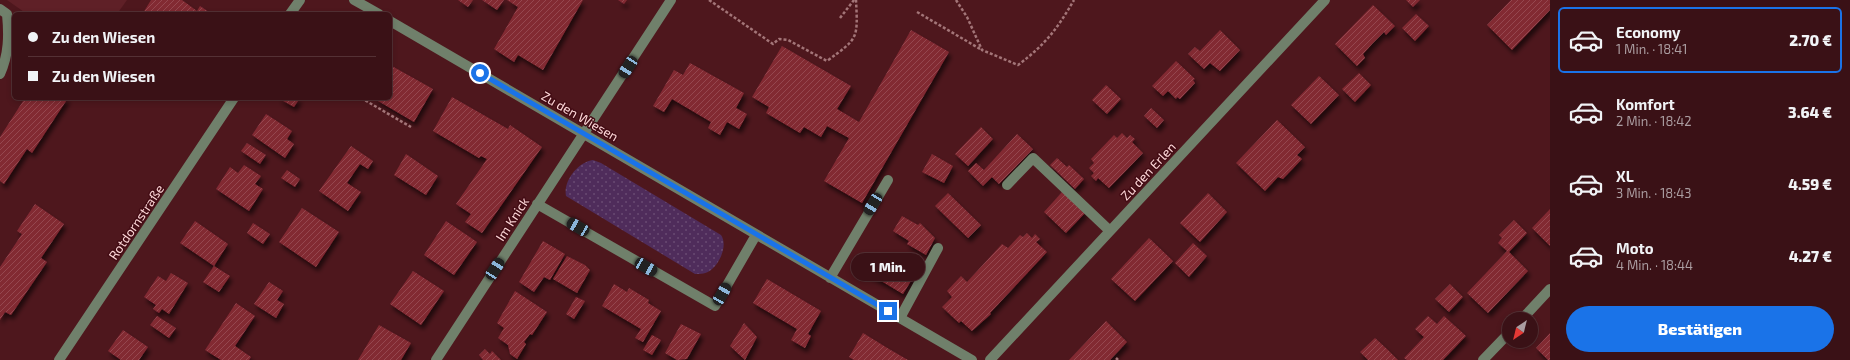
<!DOCTYPE html>
<html lang="de">
<head>
<meta charset="utf-8">
<style>
	body { margin:0; font-family:"Exo 2",sans-serif; background:#411a1f; color:#f1f3f6; height:100vh; display:flex; flex-direction:column; font-size:15px; white-space:nowrap }
	* { box-sizing:border-box; margin:0 }
	p { font-size:13px; color:#ab9da1 }
	.icon { flex:none; width:22px; height:22px; fill:none; stroke:currentColor; stroke-width:2; stroke-linecap:round; stroke-linejoin:round }
	.map { position:relative; flex:1; overflow:hidden }
	.sheet { display:flex; flex-direction:column; background:#3a1116; width:300px }
	.sheet>* { flex:none }
	.top-card { position:absolute; left:12px; top:12px; width:380px; height:88px; border-radius:6px; box-shadow:0 2px 6px #0003,0 0 0 1px #543135; display:grid; align-content:center; height:88px; padding:0 16px; background:#3a1116 }
	.needle { width:26px; rotate:215deg }
	.controls { position:absolute; left:1502px; top:312px; display:grid; gap:8px }
	.controls a { display:grid; place-items:center; width:36px; height:36px; border-radius:50%; background:#3a1116; box-shadow:0 2px 6px #0003,0 0 0 1px #543135; font-size:20px }
	.end { position:absolute; width:18px; height:18px; margin:-9px; border:5px solid #1a73e8; background:#fff; box-shadow:0 0 0 2px #fff }
	.from { border-radius:50% }
	.bubble { position:absolute; height:28px; border-radius:14px; background:#3a1116; box-shadow:0 2px 6px #0003,0 0 0 1px #543135; font-size:13px; font-weight:800; line-height:28px; text-align:center }
	.car { position:absolute; width:12px; height:24px; margin:-12px -6px; border-radius:5px; box-shadow:0 0 3px 1px #0007; background:linear-gradient(#222 24%,#8ab4d8 0 40%,#222 0 76%,#8ab4d8 0 86%,#222 0) }
	.top-card b { display:flex; align-items:center; gap:14px; height:38px; font-size:15px }
	.top-card b+b { border-top:1px solid #543135 }
	.top-card i { width:10px; height:10px; background:#f1f3f6 }
	ul { padding:7px 0 0; list-style:none }
	li { display:flex; align-items:center; gap:12px; height:66px; margin:0 8px 6px; padding:0 8px; border:2px solid transparent; border-radius:6px }
	li div { flex:1 }
	li b { display:block; font-size:15px }
	li em { font-style:normal; font-weight:800 }
	li.current { border-color:#1a73e8 }
	li>.icon { width:36px; height:36px; stroke-width:1.5 }
	.cta { display:flex; gap:8px; margin-top:auto; padding:8px 16px }
	.cta a { flex:1; height:46px; border-radius:24px; background:#1a73e8; color:#fff; font-size:16px; font-weight:800; line-height:46px; text-align:center }
	main { display:flex; flex:1; min-height:0 }
	.map>svg:first-child { display:block }
	.built { fill:#5f2027 }
	.park { fill:url(#park-dots) }
	.building { fill:url(#building-hatch); filter:url(#shadow) }
	.lines { fill:none; stroke-linecap:round; stroke-linejoin:round }
	.path { stroke:#a37578; stroke-width:2.5; stroke-dasharray:3 2; stroke-linecap:butt }
	.minor { stroke:#70806b; stroke-width:10 }
	.route { stroke:#1a73e8; stroke-width:5 }
	.labels { text-anchor:middle; dominant-baseline:central; stroke-width:3; stroke-linejoin:round; paint-order:stroke }
	.street-label { font-size:13px; fill:#fed8d9; stroke:#430c14 }
</style>
</head>
<body>
<main>
<div class="map">
<svg width="1550" height="360" viewBox="0 0 1550 360">
	<defs>
		<pattern id="park-dots" width="8" height="8" patternUnits="userSpaceOnUse"><rect width="8" height="8" fill="#4f2c5b"/><path d="M2 2h.1M6 6h.1" fill="none" stroke="#694a72" stroke-width="1.8" stroke-linecap="round"/></pattern>
		<pattern id="building-hatch" width="6" height="6" patternUnits="userSpaceOnUse"><rect width="6" height="6" fill="#822933"/><path d="M-1 1l2-2M0 6l6-6M5 7l2-2" fill="none" stroke="#954750"/></pattern>
		<filter id="shadow"><feDropShadow dx="2.5" dy="4.5" stdDeviation="2" flood-color="#0009"/></filter>
	</defs>
	<rect width="100%" height="100%" fill="#4e171d"/>
	<path class="built" d="M7,0h120l-10,14h-90z"/>
	<path class="park" d="M593,160l8,3 120,72c7,10 -1,28 -10,35 -5,4 -10,4 -16,4l-129,-78c-3,-15 12,-34 27,-36z"/>
	<path class="building" d="M151,0h31l15,11 3,-5 12,8h-68l-1,-1z
		M458,0h15l-5,7z
		M482,0h22l-7,10z
		M507,0h76l-40,70 -25,-15 -4,7 -20,-13 24,-42z
		M618,0h9l-3,4z
		M1406,0h14l-7,7z
		M1511,0h39v10l-38,40 -25,-25z
		M1373,5l22,21 -9,9 -2,-3 -11,11 -10,11 2,4 -8,8 -22,-22z
		M1416,14l13,12 -14,15 -13,-13z
		M911,30l38,22 -87,151 -38,-22 25,-43 -22,-12 -6,11 -17,-10 -4,6 -34,-20 3,-6 -17,-10 30,-51 69,40 -14,23 22,13z
		M1220,30l20,20 -20,21 -10,-8 -6,6 -16,-15 7,-7 5,4z
		M1176,61l19,18 -2,1 2,3 -15,16 -3,-2 -1,2 -8,-8 -5,5 -11,-10z
		M690,63l54,30 -8,15 11,6 -8,15 -12,-7 -7,13 -12,-7 3,-6 -39,-23 -8,13 -11,-6 21,-36 9,5z
		M390,65l43,24 -19,33 -41,-24h17z
		M1359,73l12,12 -16,17 -13,-13z
		M1319,76l20,19 -28,29 -20,-19z
		M1106,85l15,14 -14,15 -15,-14z
		M452,97l56,32 2,-4 32,22 -60,86 -17,-11 6,-8 -15,-10 31,-45 -6,-3 -2,2 -46,-27z
		M25,98h43l-36,55 -5,-4 -23,35 -4,-3v-44z
		M278,98h22l-6,9z
		M1151,108l13,12 -7,8 -13,-12z
		M266,114l26,17 -5,8 7,5 -9,14 -33,-23z
		M1277,120l28,27 -8,8 5,4 -19,20 -5,-2 -13,14 -29,-28z
		M981,127l12,12 -25,27 -13,-12z
		M1122,133l5,5 3,-3 5,4 -3,3 11,11 -34,35 -11,-10 -2,3 -5,-5 3,-3 -5,-5 5,-5 -3,-4 23,-24 3,3z
		M1017,134l16,15 -34,35 -7,-7 -9,9 -15,-15 8,-8 8,7z
		M247,143l19,12 -6,9 -19,-13z
		M351,146l22,15 -5,8 -8,-5 -13,19 14,9 -13,19 -29,-20z
		M406,154l32,22 -12,19 -32,-20z
		M932,154l21,12 -9,17 -22,-11z
		M1057,158l10,9 2,-2 15,14 -9,10 -25,-24z
		M244,165l17,11 -6,8 8,5 -14,22 -33,-22 14,-22 8,6z
		M287,170l13,9 -5,8 -14,-9z
		M1063,191l23,21 -20,21 -22,-21z
		M948,193l33,32 -13,13 -33,-32z
		M1208,193l19,19 -27,30 -20,-19z
		M35,204l29,20 -23,34 6,4 -36,53 -6,-3 -5,8v-53l22,-33 -5,-3z
		M302,208l37,24 -23,35 -37,-25z
		M1550,209v37l-18,-18z
		M902,216l16,9 2,-2 15,15 -9,17 -19,-11 2,-3 -16,-10z
		M1514,220l13,13 -18,19 19,19 -40,42 -21,-20 40,-42 -9,-8 4,-5 -3,-3z
		M195,221l33,23 -14,22 -34,-23z
		M446,221l31,21 -23,33 -30,-20z
		M253,223l17,11 -7,10 -16,-11z
		M1027,233l5,5 3,-4 5,5 -4,3 11,10 -57,61 1,1 -19,17 -11,-10 -2,2 -17,-16 10,-10 -5,-6 14,-15 6,6 35,-38 6,4 12,-13 3,2z
		M1149,238l24,23 -38,40 -24,-22z
		M543,241l22,13 -15,26 -6,-3 -10,15 -15,-10z
		M1193,243l14,13 -18,21 -14,-14z
		M869,254l25,14 2,-2 18,10 -11,18 -42,-25z
		M567,256l18,9 5,5 -13,23 -24,-14z
		M214,266l16,10 -11,16 -16,-10z
		M413,271l31,20 -23,34 -31,-21z
		M171,273l17,10 -19,31 -7,-5 -3,4 -6,-4 3,-4 -12,-8 14,-21 8,5z
		M767,279l54,32 -13,23 3,2 -6,12 -14,-8 6,-11 -44,-26z
		M269,282l14,9 -6,9 7,4 -8,14 -22,-14z
		M614,284l13,8 2,-4 20,12 -1,3 13,8 -18,31 -8,-4 6,-9 -39,-23z
		M1450,284l13,13 -14,15 -14,-13z
		M515,291l32,21 -15,23 -2,-1 -6,8 2,2 -9,15 -7,-5 -2,-9 -10,-7 6,-10 -7,-5z
		M576,297l9,4 -11,18 -8,-5z
		M236,303l19,13 -20,30 16,11 -2,3h-28l-16,-10z
		M157,316l19,12 -7,10 -19,-13z
		M1428,316l9,8 7,-8 22,20 -23,24h-36l-3,-2 20,-21 -9,-8z
		M1106,321l21,21 -17,18h-41z
		M744,323l13,14 -12,23 -15,-14z
		M681,324l20,10 -14,25 -10,1 -12,-7z
		M379,325l32,18 -10,17h-43z
		M123,330l25,17 -9,13h-18l-13,-9z
		M863,333l26,16 19,11h-54l-5,-3z
		M1550,333v27h-2l-12,-12z
		M652,335l9,5 -9,15 -9,-5z
		M1375,338l13,12 10,10h-30l-8,-8z
		M485,349l5,5 2,-3 9,9h-18l-4,-5z"/>
	<g class="lines">
		<path class="path" d="M709,0l64,44 6,-5 9,1 39,21c31,-23 31,-21 29,-61
			M956,0l11,17 15,33 36,15c28,-21 39,-36 56,-65
			M917,12l65,38
			M840,18l14,-18
			M361,98l50,29
			M1116,358l2,2"/>
		<path class="minor" d="M354,0l25,14
			M0,9l7,5c2,21 2,40 -7,60
			M290,14l10,-14
			M390,21l582,339
			M1007,185l26,-27 77,73
			M537,204l178,102 41,-71
			M830,278l58,-98
			M900,318l38,-70
			M1522,319l28,-30
			M59,360l175,-262
			M436,360l235,-360
			M990,360l335,-360
			M1483,360l26,-27"/>
	</g>
	<g class="lines">
		<path class="route" d="M480,73l408,238"/>
	</g>
	<g class="labels">
		<g class="street-label">
			<text transform="translate(580 116) rotate(30)">Zu den Wiesen</text>
			<text transform="translate(1148 171) rotate(-47)">Zu den Erlen</text>
			<text transform="translate(512 219) rotate(-57)">Im Knick</text>
			<text transform="translate(136 222) rotate(-56)">Rotdornstraße</text>
		</g>
	</g>
</svg>
<div class="controls">
<a><svg class="needle" viewBox="-14 -14 28 28"><path d="M0-13l5 13h-10z" fill="#e53935"/><path d="M0 13l5-13h-10z" fill="#ab9da1"/></svg></a>
</div>
<i class="end from" style="left:480px;top:73px"></i>
<i class="end" style="left:888px;top:311px"></i>
<div class="bubble" style="left:851px;top:253px;width:74px">1 Min.</div>
<i class="car" style="left:628px;top:67px;rotate:213deg"></i>
<i class="car" style="left:873px;top:204px;rotate:211deg"></i>
<i class="car" style="left:578px;top:227px;rotate:300deg"></i>
<i class="car" style="left:646px;top:267px;rotate:120deg"></i>
<i class="car" style="left:495px;top:269px;rotate:33deg"></i>
<i class="car" style="left:722px;top:294px;rotate:30deg"></i>
<div class="top-card">
<b><i class="from"></i>Zu den Wiesen</b>
<b><i></i>Zu den Wiesen</b>
</div>
</div>
<section class="sheet">
<ul>
<li class="current"><svg class="icon" aria-label="car" viewBox="0 0 24 24"><path d="M5 17H2v-5l4-1 3-4h7l3 4 3 1v5h-3M9 17h6M6 11h13"/><circle cx="7" cy="17" r="2"/><circle cx="17" cy="17" r="2"/></svg><div><b>Economy</b><p>1 Min. · 18:41</p></div><em>2.70 €</em></li>
<li><svg class="icon" aria-label="car" viewBox="0 0 24 24"><path d="M5 17H2v-5l4-1 3-4h7l3 4 3 1v5h-3M9 17h6M6 11h13"/><circle cx="7" cy="17" r="2"/><circle cx="17" cy="17" r="2"/></svg><div><b>Komfort</b><p>2 Min. · 18:42</p></div><em>3.64 €</em></li>
<li><svg class="icon" aria-label="car" viewBox="0 0 24 24"><path d="M5 17H2v-5l4-1 3-4h7l3 4 3 1v5h-3M9 17h6M6 11h13"/><circle cx="7" cy="17" r="2"/><circle cx="17" cy="17" r="2"/></svg><div><b>XL</b><p>3 Min. · 18:43</p></div><em>4.59 €</em></li>
<li><svg class="icon" aria-label="car" viewBox="0 0 24 24"><path d="M5 17H2v-5l4-1 3-4h7l3 4 3 1v5h-3M9 17h6M6 11h13"/><circle cx="7" cy="17" r="2"/><circle cx="17" cy="17" r="2"/></svg><div><b>Moto</b><p>4 Min. · 18:44</p></div><em>4.27 €</em></li>
</ul>
<div class="cta"><a>Bestätigen</a></div>
</section>
</main>
</body>
</html>
